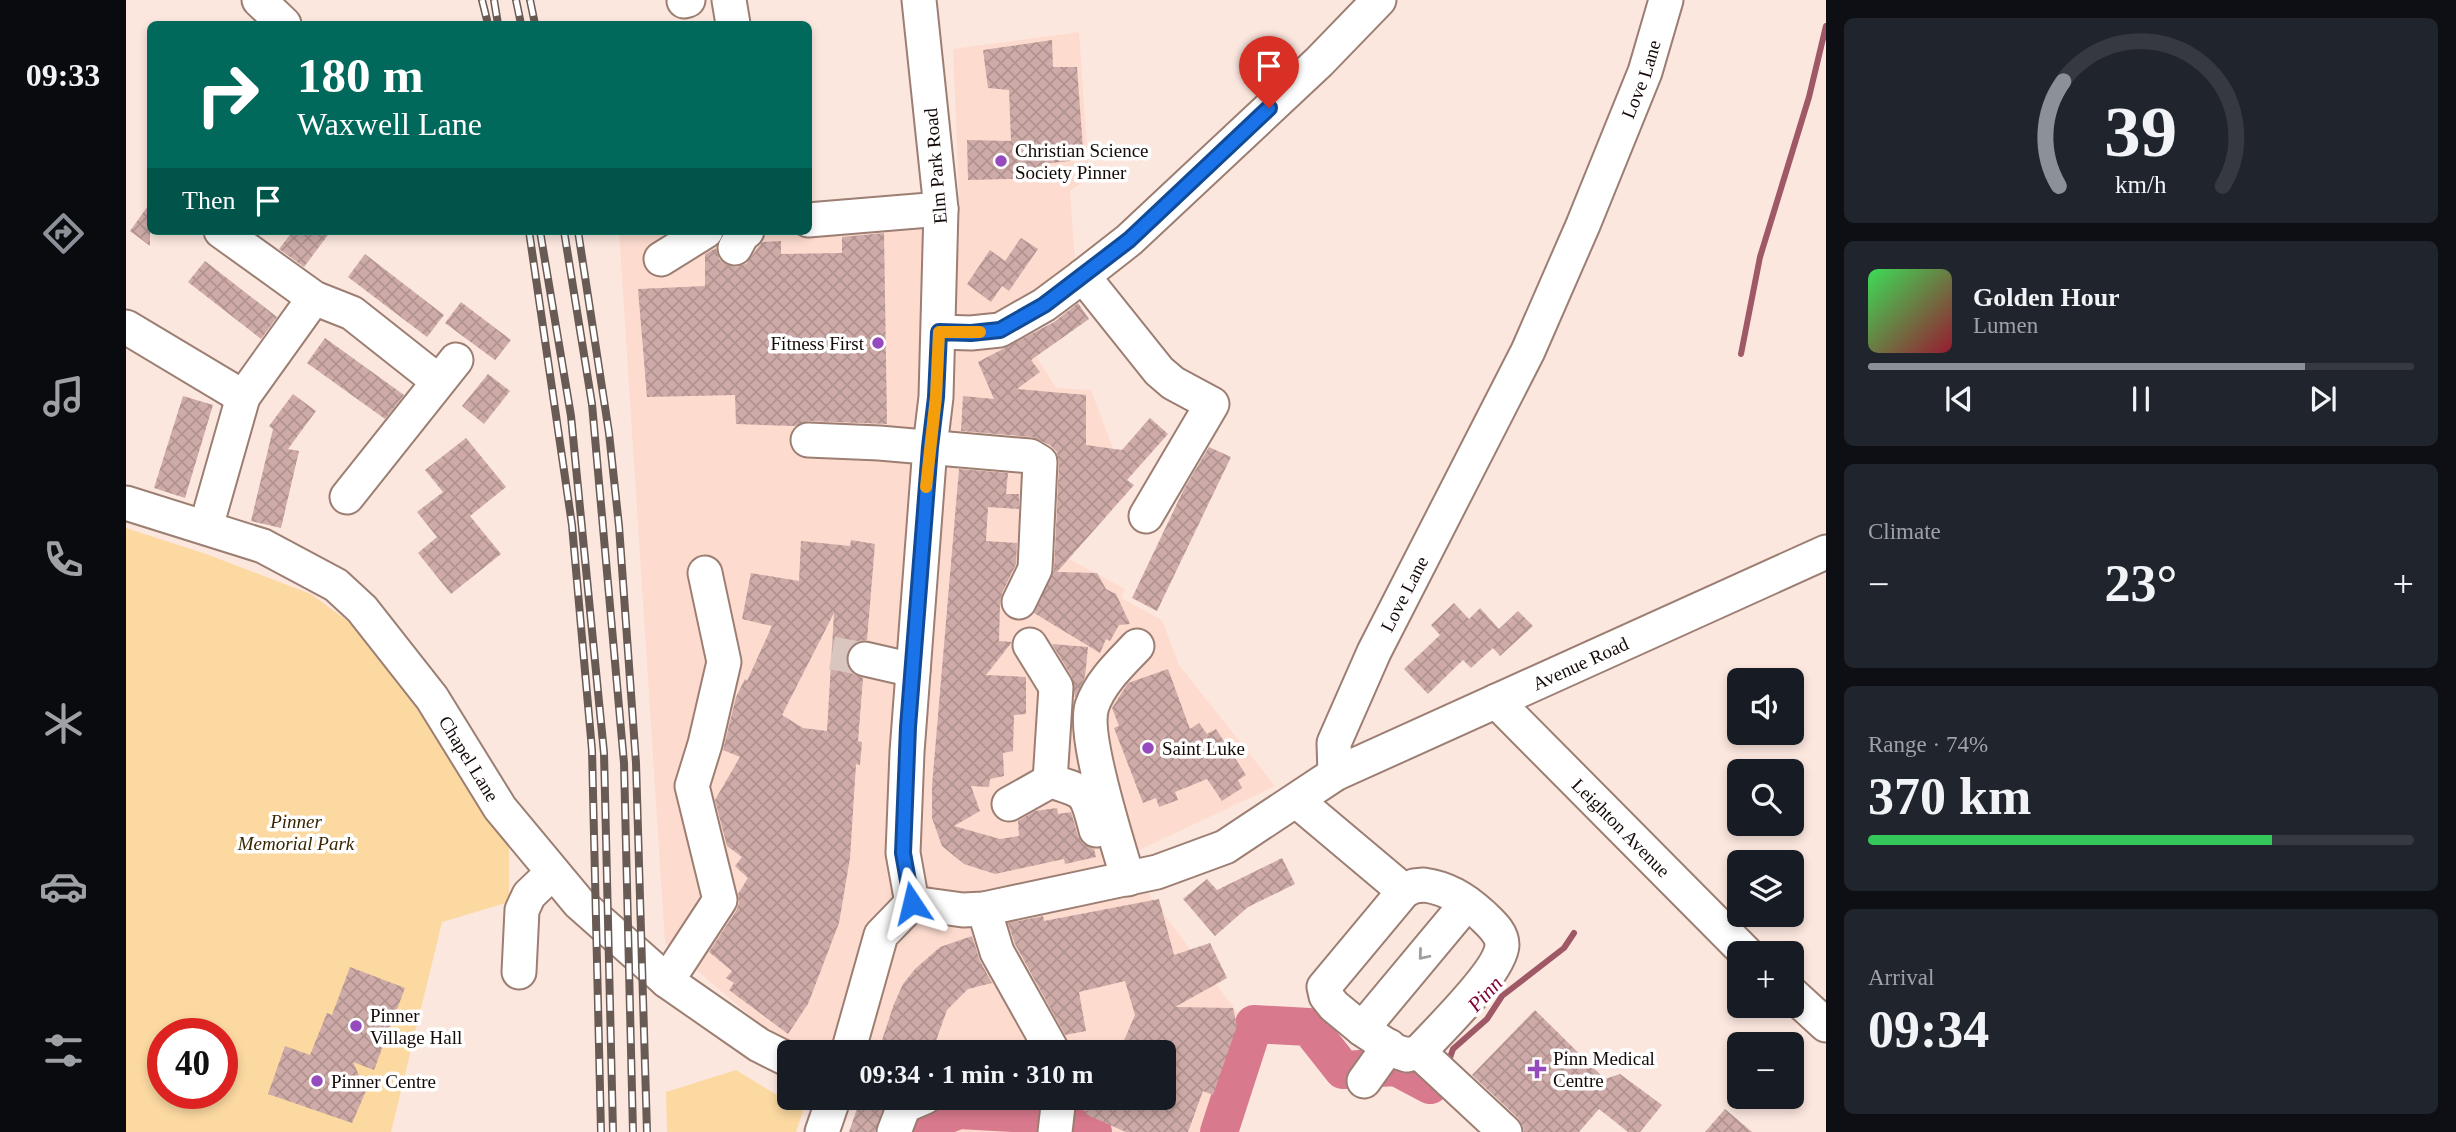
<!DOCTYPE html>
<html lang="en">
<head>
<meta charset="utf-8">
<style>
  body { margin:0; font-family:Georgia,serif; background:#20242c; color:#f1f3f6; height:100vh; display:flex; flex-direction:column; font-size:26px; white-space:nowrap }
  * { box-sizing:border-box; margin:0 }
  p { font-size:23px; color:#9ea1a6 }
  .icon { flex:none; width:38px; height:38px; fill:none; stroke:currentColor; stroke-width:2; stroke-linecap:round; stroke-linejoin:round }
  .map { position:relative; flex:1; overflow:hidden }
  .sheet { display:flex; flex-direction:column; gap:18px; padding:18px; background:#0d0f14; width:630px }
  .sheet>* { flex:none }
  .banner { position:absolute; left:21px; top:21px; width:665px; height:214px; border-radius:10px; box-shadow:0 4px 10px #0003; background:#00695c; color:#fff; overflow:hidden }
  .buttons { position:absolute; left:1601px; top:668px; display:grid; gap:14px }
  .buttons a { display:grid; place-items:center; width:77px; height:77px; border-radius:10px; background:#171b24; box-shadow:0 4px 10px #0003; font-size:35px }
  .speed { position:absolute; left:21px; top:1018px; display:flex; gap:14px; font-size:35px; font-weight:700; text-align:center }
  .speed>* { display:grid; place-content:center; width:91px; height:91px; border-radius:50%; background:#171b24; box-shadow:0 4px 10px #0003; line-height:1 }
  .speed .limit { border:10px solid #d22; background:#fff; color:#111 }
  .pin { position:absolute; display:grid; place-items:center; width:60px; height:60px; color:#fff; margin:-72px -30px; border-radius:50% 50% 50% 0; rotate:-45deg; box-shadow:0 0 7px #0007 }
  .pin .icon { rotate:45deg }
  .me { position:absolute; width:77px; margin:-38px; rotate:350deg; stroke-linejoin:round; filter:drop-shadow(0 0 5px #0008) }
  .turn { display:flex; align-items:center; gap:24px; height:147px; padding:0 35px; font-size:32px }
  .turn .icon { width:91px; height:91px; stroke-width:2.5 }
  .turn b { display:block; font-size:49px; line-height:60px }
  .then { display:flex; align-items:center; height:66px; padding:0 35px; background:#0003; gap:14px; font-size:26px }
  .big { font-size:52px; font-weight:600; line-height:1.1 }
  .sheet .tile { flex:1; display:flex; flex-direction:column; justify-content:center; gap:10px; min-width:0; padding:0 24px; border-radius:10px; background:#20242c }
  .sheet .dial { align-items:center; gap:0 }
  .dial svg { height:182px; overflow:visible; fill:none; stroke:#363941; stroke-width:7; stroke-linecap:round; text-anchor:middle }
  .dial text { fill:#f1f3f6; stroke:none }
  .song { display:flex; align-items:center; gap:21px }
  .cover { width:84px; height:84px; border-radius:10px; background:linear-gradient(135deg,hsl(130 70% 55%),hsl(350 70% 35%)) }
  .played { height:7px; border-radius:4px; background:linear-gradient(90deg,#8c9099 80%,#363941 80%) }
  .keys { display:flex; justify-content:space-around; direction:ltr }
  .heat { display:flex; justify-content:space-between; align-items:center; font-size:38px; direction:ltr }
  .charge { height:10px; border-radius:5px; background:linear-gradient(90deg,#34c759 74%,#363941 0) }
  .trip { position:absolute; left:651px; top:1040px; width:399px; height:70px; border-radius:10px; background:#171b24; box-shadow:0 4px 10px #0003; font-weight:600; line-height:70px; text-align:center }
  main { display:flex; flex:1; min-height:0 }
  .tab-bar { display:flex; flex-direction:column; width:126px; justify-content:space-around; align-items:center; background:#090b0e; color:#9ea1a6 }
  .tab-bar .icon { width:49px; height:49px }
  .tab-bar .on { color:#8c9099 }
  .tab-bar b { font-size:32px; color:#f1f3f6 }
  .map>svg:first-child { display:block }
  .built { fill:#fddccf }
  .green { fill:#fcd9a1; fill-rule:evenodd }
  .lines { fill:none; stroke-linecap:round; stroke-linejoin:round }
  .stream { stroke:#9e5866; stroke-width:6 }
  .river { stroke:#d9798e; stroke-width:38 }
  .building { fill:url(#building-cross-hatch); fill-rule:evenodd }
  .minor-tunnel { stroke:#d9c6bf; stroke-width:33; stroke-dasharray:33 17; stroke-linecap:butt }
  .minor-casing { stroke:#9c7e72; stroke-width:37 }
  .minor { stroke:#fff; stroke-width:33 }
  .rail-casing { stroke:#685a55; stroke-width:8 }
  .rail { stroke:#fff; stroke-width:5; stroke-dasharray:16; stroke-linecap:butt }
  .oneway { stroke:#a19d9c }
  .route-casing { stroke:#114b97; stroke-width:18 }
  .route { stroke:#1a73e8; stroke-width:12 }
  .slow { stroke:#f59e0b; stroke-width:12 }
  .poi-dot { fill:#954bbd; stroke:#fff; stroke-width:2.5 }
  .labels { text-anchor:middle; stroke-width:7; stroke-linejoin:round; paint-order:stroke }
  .street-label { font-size:19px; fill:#150a07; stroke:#fff }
  .poi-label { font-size:19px; fill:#150a07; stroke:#fff; text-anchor:start }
  .park-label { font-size:19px; font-style:italic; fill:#392500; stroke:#fff }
  .water-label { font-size:21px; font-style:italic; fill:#7e0235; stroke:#fff }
</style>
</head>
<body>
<main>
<nav class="tab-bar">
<b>09:33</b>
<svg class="icon on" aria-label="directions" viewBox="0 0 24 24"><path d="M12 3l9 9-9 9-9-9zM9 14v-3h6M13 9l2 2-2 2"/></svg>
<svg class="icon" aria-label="music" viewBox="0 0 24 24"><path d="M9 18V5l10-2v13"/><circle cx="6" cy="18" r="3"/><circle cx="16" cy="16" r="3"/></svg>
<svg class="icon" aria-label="phone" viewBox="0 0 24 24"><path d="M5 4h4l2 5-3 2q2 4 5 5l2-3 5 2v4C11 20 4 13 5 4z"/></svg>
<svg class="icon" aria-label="climate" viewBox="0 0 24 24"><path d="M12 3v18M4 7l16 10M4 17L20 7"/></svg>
<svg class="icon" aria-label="car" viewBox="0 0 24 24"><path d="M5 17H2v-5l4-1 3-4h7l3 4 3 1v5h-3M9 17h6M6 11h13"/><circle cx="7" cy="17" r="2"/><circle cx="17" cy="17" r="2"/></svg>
<svg class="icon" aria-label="filters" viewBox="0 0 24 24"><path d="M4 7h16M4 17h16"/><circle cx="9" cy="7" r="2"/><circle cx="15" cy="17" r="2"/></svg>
</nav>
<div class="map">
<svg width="1700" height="1132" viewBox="0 0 1700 1132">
  <defs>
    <pattern id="building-cross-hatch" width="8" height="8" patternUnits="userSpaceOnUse" patternTransform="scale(1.75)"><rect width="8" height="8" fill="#ceaba8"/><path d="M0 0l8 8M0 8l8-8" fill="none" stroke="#b0928f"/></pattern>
  </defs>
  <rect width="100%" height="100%" fill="#fce7df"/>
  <!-- built -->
  <path class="built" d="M 953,32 L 963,177 L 944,191 L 949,260 L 885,316 L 930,388 L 965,390 L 987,448 L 917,533 L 921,547 L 999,589 L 995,598 L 1036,620 L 1053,665 L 1149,786 L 996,858 L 1120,1024 L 1081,1132 L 726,1132 L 737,1097 L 1038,1097 L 1038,1052 L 682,1052 L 637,1027 L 539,943 L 493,231 L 682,231 L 683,208 L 833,196 L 827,49 Z"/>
  <!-- green -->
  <g class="green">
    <path d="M 0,528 L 80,554 L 185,594 L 227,625 L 266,672 L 383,826 L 383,902 L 316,922 L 265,1132 L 0,1132 ZM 37,1034 L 96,1034 L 96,1094 L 37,1094 Z"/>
    <path d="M 610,1070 L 677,1111 L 670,1132 L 541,1132 L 540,1092 Z"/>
  </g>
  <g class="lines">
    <!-- stream -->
    <g class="stream">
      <path d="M 1615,354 L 1634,257 L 1683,97 L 1700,26"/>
      <path d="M 1321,1066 L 1327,1049 L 1361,1019 L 1376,996 L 1438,948 L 1448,933"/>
    </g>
    <!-- river -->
    <g class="river">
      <path d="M 776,1132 L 833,1110 L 887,1113 L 967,1132"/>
      <path d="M 1093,1132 L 1128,1024 L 1183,1027 L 1217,1070 L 1270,1067 L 1304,1085"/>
    </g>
  </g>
  <!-- building -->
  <g class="building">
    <path d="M 926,40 L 927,67 L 951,67 L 957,149 L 942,149 L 944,161 L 916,164 L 917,178 L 842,180 L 841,140 L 885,141 L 883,90 L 862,88 L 857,50 Z"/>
    <path d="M 24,203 L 24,246 L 4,231 Z"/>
    <path d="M 167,231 L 205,231 L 178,267 L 153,249 Z"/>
    <path d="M 758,233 L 761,424 L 683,421 L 669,426 L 610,424 L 609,395 L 521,397 L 512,289 L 579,286 L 579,254 L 590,248 L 593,259 L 601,265 L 610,267 L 620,264 L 636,242 L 655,241 L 655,254 L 716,253 L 716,237 Z"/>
    <path d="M 895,238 L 912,249 L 883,291 L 876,286 L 865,302 L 841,284 L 864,250 L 879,261 Z"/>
    <path d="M 239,254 L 318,315 L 301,337 L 222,277 Z"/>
    <path d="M 79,261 L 151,317 L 135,339 L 62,282 Z"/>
    <path d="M 335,302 L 385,340 L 369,360 L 319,323 Z"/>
    <path d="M 952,303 L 963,319 L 905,360 L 914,372 L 891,389 L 960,395 L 960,445 L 996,450 L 1024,418 L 1042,434 L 1001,480 L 1008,485 L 931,572 L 971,573 L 980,589 L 990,594 L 1004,624 L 993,625 L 984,641 L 980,639 L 974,653 L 908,613 L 928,570 L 933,463 L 931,452 L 924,445 L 906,437 L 835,431 L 837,396 L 868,399 L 852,362 L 928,322 Z"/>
    <path d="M 199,338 L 278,395 L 259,419 L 181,363 Z"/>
    <path d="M 362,374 L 384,391 L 358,424 L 336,406 Z"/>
    <path d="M 167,394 L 190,411 L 162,449 L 173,451 L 155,528 L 125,521 L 147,429 L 143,426 Z"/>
    <path d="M 57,396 L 87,405 L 59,498 L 28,488 Z"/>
    <path d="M 340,438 L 380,487 L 344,516 L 375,554 L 325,594 L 292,553 L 311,537 L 291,512 L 317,492 L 299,470 Z"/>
    <path d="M 1083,447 L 1105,457 L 1031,611 L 1006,598 L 1058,489 Z"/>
    <path d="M 833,469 L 882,473 L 880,494 L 893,494 L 893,509 L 862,507 L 860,541 L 891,543 L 890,564 L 876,593 L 874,603 L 873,641 L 886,642 L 860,675 L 900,677 L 900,714 L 888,715 L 887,751 L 877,753 L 878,776 L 864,779 L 863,787 L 845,786 L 854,811 L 828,826 L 874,839 L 893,836 L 892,821 L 909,811 L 931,808 L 932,814 L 945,812 L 952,836 L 957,844 L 968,849 L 970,857 L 939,864 L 938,859 L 869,874 L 838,864 L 816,846 L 806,818 L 806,786 Z"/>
    <path d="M 725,540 L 749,544 L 741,640 L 733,641 L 725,645 L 720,655 L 721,665 L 725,673 L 737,678 L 732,741 L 736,742 L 734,765 L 730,764 L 724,858 L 713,923 L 682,1004 L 662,1034 L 603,990 L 608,983 L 600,978 L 606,971 L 583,952 L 610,911 L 613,903 L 612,894 L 622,878 L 609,866 L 616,857 L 601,846 L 589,800 L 614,757 L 597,750 L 610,697 L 619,679 L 621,681 L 646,626 L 616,619 L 625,573 L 673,581 L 675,541 L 724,546 ZM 708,613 L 701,731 L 677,728 L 656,715 Z"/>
    <path d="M 1328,603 L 1343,619 L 1354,608 L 1373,629 L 1392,611 L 1407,626 L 1374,656 L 1367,648 L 1345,668 L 1337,660 L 1302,694 L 1278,669 L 1314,635 L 1305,625 Z"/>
    <path d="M 926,644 L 962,647 L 959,677 L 949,698 L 946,677 Z"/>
    <path d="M 1042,669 L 1064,729 L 1073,723 L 1081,734 L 1090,729 L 1120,775 L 1112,780 L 1116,788 L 1096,801 L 1081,779 L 1049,792 L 1052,800 L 1033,807 L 1030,798 L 1017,803 L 988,728 L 993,726 L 986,708 L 1002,683 Z"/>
    <path d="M 1156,858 L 1169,884 L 1122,907 L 1089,936 L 1057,899 L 1081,879 L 1091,890 Z"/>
    <path d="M 1033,899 L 1048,955 L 1084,943 L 1101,978 L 1049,1007 L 1107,1008 L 1111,1026 L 1087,1095 L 1077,1091 L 1062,1132 L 1000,1132 L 959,1114 L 966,1097 L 1038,1097 L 1038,1052 L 993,1052 L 1009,1015 L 999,981 L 953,992 L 960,1031 L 939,1035 L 889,944 L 882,923 L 917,916 L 918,921 Z"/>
    <path d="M 846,936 L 854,961 L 866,983 L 842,989 L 821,1010 L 806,1052 L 752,1052 L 768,1004 L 777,984 L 789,969 L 814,947 Z"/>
    <path d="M 224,967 L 279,988 L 248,1070 L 227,1062 L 240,1091 L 226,1123 L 142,1094 L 159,1046 L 184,1055 L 201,1013 L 206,1015 Z"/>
    <path d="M 1409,1010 L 1479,1079 L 1494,1074 L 1536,1105 L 1514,1132 L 1502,1132 L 1473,1109 L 1453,1132 L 1398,1132 L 1397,1126 L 1392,1118 L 1346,1075 Z"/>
    <path d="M 735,1097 L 761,1097 L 749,1132 L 723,1132 Z"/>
    <path d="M 1599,1109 L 1626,1132 L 1579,1132 Z"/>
  </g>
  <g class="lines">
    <!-- minor-tunnel -->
    <path class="minor-tunnel" d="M 706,653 L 739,659"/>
    <defs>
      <g id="minor">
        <path d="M 133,0 L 158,24"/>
        <path d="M 603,0 L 607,24"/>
        <path d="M 558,1 L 562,0"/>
        <path d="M 682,220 L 815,209"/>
        <path d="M 95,231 L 188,298 L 226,313 L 312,381"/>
        <path d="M 609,248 L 616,235 L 621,231"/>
        <path d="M 535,259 L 580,231"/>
        <path d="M 957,276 L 1033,371 L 1047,383 L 1086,404 L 1020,516"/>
        <path d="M 0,327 L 117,397"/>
        <path d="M 813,332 L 845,333 L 874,330 L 918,305 L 957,276 L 1003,240 L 1193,62 L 1253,0"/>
        <path d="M 682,440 L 753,443 L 904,456 L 914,462 L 909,569 L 893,602"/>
        <path d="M 221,497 L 330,360"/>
        <path id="s1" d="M 0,503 L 137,546 L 210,585 L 236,609 L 306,698 L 374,808 L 453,903 L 541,981 L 633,1045 L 663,1060"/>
        <path d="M 80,527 L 117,397 L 188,298"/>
        <path d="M 904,645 L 930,687 L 924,781"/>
        <path d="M 739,659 L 787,670"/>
        <path id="s2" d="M 1370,701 L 1621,954"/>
        <path id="s3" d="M 1209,774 L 1208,743 L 1248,652 L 1402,351 L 1457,225 L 1519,72 L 1540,0"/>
        <path d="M 1171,801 L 1278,891"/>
        <path d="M 883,804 L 924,781 C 962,792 960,792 970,830"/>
        <path d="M 1002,879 C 992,844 956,736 966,706 C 974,682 995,663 1011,646"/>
        <path d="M 1298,885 C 1321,888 1338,899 1355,914 C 1364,923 1376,932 1376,945 C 1375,971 1312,1031 1293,1052 L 1281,1055 L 1269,1051 L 1236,1029 L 1208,1006 L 1200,996 L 1198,987 L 1278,891 L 1288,886 Z"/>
        <path id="s4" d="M 786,903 L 837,910 L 858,909 L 1031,872 L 1099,847 L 1209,774 L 1700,552"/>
        <path d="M 786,903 L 777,853 L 781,752 L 804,447 L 810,397 L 815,209 L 793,0"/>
        <path d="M 858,909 L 871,952 L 927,1052"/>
        <path d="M 393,972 L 396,910 L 403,895 L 426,873"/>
        <path d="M 541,981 L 594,900 L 566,786 L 579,744 L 598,662 L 579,573"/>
        <path d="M 1666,994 L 1700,1025"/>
        <path d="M 1236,1029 L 1341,903"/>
        <path d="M 722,1052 L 755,935 L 786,903"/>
        <path d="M 1293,1052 L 1379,1132"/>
        <path d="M 1238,1081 L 1263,1046"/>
        <path d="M 696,1132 L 708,1097"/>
        <path d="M 768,1132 L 778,1106 L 799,1097"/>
        <path d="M 929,1132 L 933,1097"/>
      </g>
    </defs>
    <!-- minor casing -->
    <use href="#minor" class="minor-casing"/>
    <!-- minor -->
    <use href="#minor" class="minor"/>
    <defs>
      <g id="rail">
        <path d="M 356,0 L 362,24"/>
        <path d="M 368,0 L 372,24"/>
        <path d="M 390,0 L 395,24"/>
        <path d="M 404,0 L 409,24"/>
        <path d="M 403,231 L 446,525 L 466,750 L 475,1132"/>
        <path d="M 414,231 L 445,416 L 478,753 L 487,1132"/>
        <path d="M 438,231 L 466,404 L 498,763 L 507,1132"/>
        <path d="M 452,231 L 483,433 L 493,526 L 510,763 L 521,1132"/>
      </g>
    </defs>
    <!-- rail casing -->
    <use href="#rail" class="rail-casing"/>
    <!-- rail -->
    <use href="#rail" class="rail"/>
  </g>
  <!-- one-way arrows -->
  <defs><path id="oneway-chevron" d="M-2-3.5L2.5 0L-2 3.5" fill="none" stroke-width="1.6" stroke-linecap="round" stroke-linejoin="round" transform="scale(1.75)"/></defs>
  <use class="oneway" href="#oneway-chevron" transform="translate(1297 955) rotate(130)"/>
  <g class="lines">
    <defs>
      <path id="route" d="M 786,903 L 777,853 L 782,727 L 804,447 L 810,397 L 813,332 L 845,333 L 874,330 L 918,305 L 1003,240 L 1143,108"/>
    </defs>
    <!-- route casing -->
    <use href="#route" class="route-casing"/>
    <!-- route -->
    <use href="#route" class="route"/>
    <!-- slow -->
    <path class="slow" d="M 800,487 L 810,397 L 813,332 L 854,332"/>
  </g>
  <!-- markers -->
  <g class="poi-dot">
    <circle cx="875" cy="161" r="7"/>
    <circle cx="752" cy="343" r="7"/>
    <circle cx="1022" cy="748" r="7"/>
    <circle cx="230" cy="1026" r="7"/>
    <path d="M1407.5 1058.5h7v7h7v7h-7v7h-7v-7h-7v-7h7z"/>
    <circle cx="191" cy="1081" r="7"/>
  </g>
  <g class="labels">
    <!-- street labels -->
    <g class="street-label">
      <text dy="7" stroke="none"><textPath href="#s3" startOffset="763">Love Lane</textPath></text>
      <text transform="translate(809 166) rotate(-95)" y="7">Elm Park Road</text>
      <text dy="7" stroke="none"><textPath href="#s3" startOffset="196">Love Lane</textPath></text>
      <text dy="7" stroke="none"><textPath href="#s4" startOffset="723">Avenue Road</textPath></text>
      <text dy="7" stroke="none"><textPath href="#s1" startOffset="446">Chapel Lane</textPath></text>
      <text dy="7" stroke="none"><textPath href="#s2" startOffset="178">Leighton Avenue</textPath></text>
    </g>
    <!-- poi labels -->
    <g class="poi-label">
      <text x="889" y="157">Christian Science<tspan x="889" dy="22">Society Pinner</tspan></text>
      <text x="738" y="350" text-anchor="end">Fitness First</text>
      <text x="1036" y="755">Saint Luke</text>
      <text x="244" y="1022">Pinner<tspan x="244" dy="22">Village Hall</tspan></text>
      <text x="1427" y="1065">Pinn Medical<tspan x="1427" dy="22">Centre</tspan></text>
      <text x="205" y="1088">Pinner Centre</text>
    </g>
    <!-- park labels -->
    <g class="park-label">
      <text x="170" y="828">Pinner<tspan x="170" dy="22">Memorial Park</tspan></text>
    </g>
    <!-- water labels -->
    <g class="water-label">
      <text transform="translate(1359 994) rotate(-47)" y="7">Pinn</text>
    </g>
  </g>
</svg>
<div class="buttons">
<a><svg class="icon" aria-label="sound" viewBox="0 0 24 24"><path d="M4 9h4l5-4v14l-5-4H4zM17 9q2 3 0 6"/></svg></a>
<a><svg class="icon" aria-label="search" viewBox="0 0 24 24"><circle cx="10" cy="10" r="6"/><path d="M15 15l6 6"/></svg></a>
<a><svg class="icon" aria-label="layers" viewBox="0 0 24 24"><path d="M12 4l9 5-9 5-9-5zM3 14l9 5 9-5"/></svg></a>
<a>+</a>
<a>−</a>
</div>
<div class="speed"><div class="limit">40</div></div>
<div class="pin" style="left:1143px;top:108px;background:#d93025"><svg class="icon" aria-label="arrive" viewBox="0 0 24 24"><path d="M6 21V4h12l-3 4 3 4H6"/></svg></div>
<svg class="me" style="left:786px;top:903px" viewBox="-20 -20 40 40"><path d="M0-17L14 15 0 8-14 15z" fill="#1a73e8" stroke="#fff" stroke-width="4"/></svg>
<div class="trip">09:34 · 1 min · 310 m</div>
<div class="banner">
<div class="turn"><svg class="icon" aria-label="right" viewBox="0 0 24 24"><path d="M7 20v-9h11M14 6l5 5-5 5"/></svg><div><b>180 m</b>Waxwell Lane</div></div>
<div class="then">Then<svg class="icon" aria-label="arrive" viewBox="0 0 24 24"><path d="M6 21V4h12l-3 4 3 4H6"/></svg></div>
</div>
</div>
<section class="sheet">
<div class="tile dial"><svg viewBox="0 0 100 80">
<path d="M14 69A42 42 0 1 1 86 69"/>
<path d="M14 69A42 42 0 0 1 16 23" stroke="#8c9099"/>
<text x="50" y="56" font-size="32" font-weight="700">39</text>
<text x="50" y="72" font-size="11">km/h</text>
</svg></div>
<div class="tile">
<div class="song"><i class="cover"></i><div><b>Golden Hour</b><p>Lumen</p></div></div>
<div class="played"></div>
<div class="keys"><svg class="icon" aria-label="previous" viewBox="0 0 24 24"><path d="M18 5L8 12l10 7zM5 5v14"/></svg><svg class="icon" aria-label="pause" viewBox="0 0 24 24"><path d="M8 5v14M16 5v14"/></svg><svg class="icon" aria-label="next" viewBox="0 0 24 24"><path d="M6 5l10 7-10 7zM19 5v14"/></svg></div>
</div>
<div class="tile"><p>Climate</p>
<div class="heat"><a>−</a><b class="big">23°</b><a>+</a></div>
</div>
<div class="tile"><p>Range · 74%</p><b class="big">370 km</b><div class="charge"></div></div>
<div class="tile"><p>Arrival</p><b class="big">09:34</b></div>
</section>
</main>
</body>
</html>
